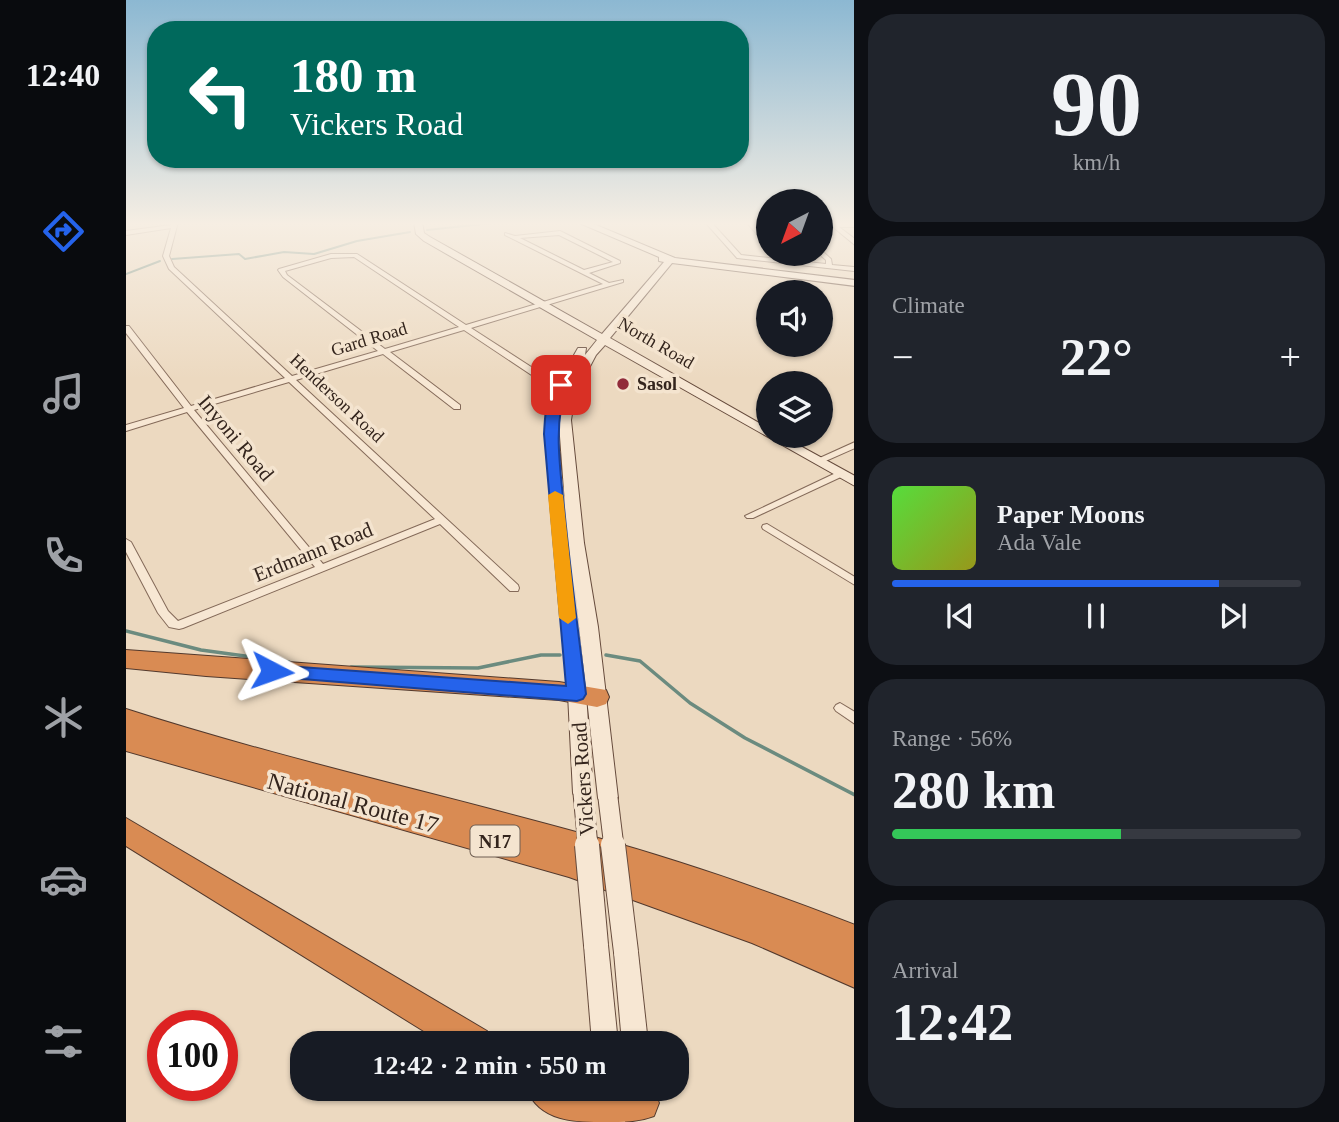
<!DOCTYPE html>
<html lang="en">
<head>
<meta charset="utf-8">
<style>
  body { margin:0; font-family:Georgia,serif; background:#20242c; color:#f1f3f6; height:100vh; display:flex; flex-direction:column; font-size:26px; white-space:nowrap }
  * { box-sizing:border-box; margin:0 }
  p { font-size:23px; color:#9ea1a6 }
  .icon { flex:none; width:38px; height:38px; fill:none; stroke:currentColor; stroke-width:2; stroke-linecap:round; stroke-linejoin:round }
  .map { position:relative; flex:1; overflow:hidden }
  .drawer { display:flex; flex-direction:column; gap:14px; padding:14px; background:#0d0f14; width:485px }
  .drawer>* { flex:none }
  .guide { position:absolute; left:21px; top:21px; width:602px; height:147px; border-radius:28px; box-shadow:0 2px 5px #0004; background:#00695c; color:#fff; overflow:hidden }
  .needle { width:46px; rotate:221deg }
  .buttons { position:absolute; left:630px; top:189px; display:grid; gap:14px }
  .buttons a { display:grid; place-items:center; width:77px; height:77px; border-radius:50%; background:#171b24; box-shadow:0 2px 5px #0004; font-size:35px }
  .speed { position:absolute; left:21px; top:1010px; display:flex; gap:14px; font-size:35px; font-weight:700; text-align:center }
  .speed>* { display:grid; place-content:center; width:91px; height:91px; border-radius:50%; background:#171b24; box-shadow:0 2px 5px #0004; line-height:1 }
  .speed .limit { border:10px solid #d22; background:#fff; color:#111 }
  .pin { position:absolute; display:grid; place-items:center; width:60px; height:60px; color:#fff; margin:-30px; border-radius:14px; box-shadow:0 4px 10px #0006 }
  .me { position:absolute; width:77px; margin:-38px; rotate:94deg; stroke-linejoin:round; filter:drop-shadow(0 0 5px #0008) }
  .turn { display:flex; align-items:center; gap:24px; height:147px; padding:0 28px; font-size:32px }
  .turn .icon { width:91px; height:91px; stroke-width:2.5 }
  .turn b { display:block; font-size:49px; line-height:60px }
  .big { font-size:52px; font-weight:700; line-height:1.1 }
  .drawer .widget { flex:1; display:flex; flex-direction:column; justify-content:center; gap:10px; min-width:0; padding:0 24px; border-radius:28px; background:#20242c }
  .drawer .dial { align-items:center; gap:0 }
  .dial b { font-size:91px; line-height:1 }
  .song { display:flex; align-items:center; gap:21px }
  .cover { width:84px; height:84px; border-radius:10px; background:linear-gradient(135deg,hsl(110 70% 55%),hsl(60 70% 35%)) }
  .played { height:7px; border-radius:4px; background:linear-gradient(90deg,#2563eb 80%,#363941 80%) }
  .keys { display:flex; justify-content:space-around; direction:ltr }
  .heat { display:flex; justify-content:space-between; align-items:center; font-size:38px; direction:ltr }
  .charge { height:10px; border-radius:5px; background:linear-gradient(90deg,#34c759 56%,#363941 0) }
  .trip { position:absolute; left:164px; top:1031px; width:399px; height:70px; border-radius:28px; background:#171b24; box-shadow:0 2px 5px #0004; font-weight:700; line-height:70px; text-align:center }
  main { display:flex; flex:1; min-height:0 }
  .tab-bar { display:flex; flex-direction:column; width:126px; justify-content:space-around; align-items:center; background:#090b0e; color:#9ea1a6 }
  .tab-bar .icon { width:49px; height:49px }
  .tab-bar .active { color:#2563eb }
  .tab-bar b { font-size:32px; color:#f1f3f6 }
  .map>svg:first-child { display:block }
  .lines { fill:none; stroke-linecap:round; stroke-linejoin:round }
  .stream-far1 { stroke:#6b8b7f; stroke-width:2 }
  .stream { stroke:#6b8b7f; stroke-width:3.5 }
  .street-casing { stroke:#846a59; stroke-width:2 }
  .secondary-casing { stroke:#664b3c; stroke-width:2 }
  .highway-casing { stroke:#52392d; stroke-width:2 }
  .street { fill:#f7e7d3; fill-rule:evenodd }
  .secondary { fill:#f7e7d3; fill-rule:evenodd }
  .highway { fill:#d98b53; fill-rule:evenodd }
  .secondary-bridge-far1-casing { stroke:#664b3c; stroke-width:21; stroke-linecap:butt }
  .secondary-bridge-casing { stroke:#664b3c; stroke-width:26; stroke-linecap:butt }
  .secondary-bridge-far1 { stroke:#f7e7d3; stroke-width:19 }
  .secondary-bridge { stroke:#f7e7d3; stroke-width:24 }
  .route { fill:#2563eb; stroke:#184099; stroke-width:2 }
  .slow { fill:#f59e0b }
  .poi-dot { fill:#912b3a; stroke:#f4e4cf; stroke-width:2.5 }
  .labels { text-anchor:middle; stroke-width:7; stroke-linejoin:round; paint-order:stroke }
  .far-street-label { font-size:18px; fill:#34251d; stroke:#f4e4cf }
  .far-poi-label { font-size:18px; font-weight:bold; fill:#34251d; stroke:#f4e4cf; text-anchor:start }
  .shield { fill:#f4e4cf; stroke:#6e5e52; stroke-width:2 }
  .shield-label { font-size:19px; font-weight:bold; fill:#34251d }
  .street-label { font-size:21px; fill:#34251d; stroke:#f4e4cf }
  .near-street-label { font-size:24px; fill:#34251d; stroke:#f4e4cf }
</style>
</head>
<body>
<main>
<nav class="tab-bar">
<b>12:40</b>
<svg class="icon active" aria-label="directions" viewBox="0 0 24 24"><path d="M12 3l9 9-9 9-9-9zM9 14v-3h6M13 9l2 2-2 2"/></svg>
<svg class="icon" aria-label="music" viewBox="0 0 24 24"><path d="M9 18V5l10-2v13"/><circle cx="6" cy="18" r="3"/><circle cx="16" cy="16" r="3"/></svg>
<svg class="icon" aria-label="phone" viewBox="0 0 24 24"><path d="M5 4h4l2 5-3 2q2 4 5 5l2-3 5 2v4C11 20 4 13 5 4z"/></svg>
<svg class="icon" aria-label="climate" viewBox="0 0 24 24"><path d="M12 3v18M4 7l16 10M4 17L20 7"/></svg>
<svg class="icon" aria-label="car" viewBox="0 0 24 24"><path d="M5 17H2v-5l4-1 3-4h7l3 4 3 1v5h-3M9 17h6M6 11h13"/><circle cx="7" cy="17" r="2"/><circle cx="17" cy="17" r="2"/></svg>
<svg class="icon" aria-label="filters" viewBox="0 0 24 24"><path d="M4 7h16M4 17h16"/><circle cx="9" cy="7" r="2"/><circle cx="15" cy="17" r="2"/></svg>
</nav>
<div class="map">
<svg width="729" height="1122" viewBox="0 0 729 1122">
  <rect width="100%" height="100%" fill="#ecd9c0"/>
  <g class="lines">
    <!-- stream-far1 -->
    <g class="stream-far1">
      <path d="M 414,222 L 420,222"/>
      <path d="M 301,230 L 375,222"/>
      <path d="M 46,259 L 113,254 L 119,259 L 158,252 L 188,254 L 231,241 L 284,232"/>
      <path d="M 0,274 L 34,261"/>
    </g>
    <!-- stream -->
    <g class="stream">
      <path d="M 0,631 L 75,650 L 163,662"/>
      <path d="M 480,655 L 514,661 L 564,703 L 619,738 L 729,795"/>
      <path d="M 225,667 L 352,668 L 415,655 L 434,655"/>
    </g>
    <defs>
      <g id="street">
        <path d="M 46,222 L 52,222 L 43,256 L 48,267 L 166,376 L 252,351 L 157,277 L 152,270 L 153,269 L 205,254 L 231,254 L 340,325 L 477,284 L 379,235 L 379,233 L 389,236 L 434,231 L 494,261 L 494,263 L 463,273 L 483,283 L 497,280 L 497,282 L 345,328 L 413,372 L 413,376 L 407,376 L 338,330 L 264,352 L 334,405 L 334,409 L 328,409 L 257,354 L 170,380 L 392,585 L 393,588 L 392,591 L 384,591 L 314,524 L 57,628 L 53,629 L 43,627 L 32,613 L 0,552 L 0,539 L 5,542 L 42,611 L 52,621 L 189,567 L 61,412 L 0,431 L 0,425 L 58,408 L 0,333 L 0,326 L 3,326 L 65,406 L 159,378 L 43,269 L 37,256 L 45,228 L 0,235 L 0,231 L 45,225 ZM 433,235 L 487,262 L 458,270 L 394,238 ZM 228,257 L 333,327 L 259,349 L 161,275 L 159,271 L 205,258 ZM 163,382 L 309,519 L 197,564 L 68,410 Z"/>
        <path d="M 579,222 L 585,222 L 615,255 L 700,264 L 700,260 L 693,254 L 695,250 L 705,259 L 706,265 L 729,267 L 729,271 L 611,258 Z"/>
        <path d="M 620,222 L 626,222 L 642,240 L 642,245 L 640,244 Z"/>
        <path d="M 701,222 L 729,223 L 729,227 L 713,227 L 729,239 L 729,245 Z"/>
        <path d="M 729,442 L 729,448 L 695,463 L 692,464 L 687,461 Z"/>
        <path d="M 714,471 L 719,474 L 717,476 L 627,518 L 621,518 L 619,516 Z"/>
        <path d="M 641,524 L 729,577 L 729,585 L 637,529 L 636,527 L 637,525 Z"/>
        <path d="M 714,703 L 729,712 L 729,724 L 710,711 L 708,708 L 710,705 Z"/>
      </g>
      <g id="secondary">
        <path d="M 288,222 L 296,222 L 298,233 L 304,237 L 476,334 L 538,262 L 533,261 L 533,257 L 451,222 L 463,222 L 549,258 L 729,280 L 729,286 L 546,263 L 484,338 L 642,428 L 642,436 L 656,436 L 729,476 L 729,486 L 479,345 L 470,355 L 449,395 L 445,420 L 458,543 L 472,627 L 492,798 L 489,804 L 482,807 L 475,804 L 472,798 L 448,581 L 460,694 L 467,793 L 464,799 L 457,802 L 450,799 L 447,793 L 442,694 L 419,434 L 424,397 L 452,348 L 460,348 L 459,355 L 471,340 L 298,241 L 290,234 ZM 433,423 L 439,504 L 431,434 Z"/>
        <path d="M 470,933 L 479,937 L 482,945 L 492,1043 L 466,1043 L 458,945 L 461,937 Z"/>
        <path d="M 500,940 L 509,943 L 512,952 L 522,1043 L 496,1043 L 488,952 L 491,943 Z"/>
        <path d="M 469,1088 L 497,1088 L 499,1122 L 471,1122 Z"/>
      </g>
      <g id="highway">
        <path d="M 0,650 L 433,682 L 480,690 L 483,697 L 480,704 L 471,707 L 433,700 L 80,676 L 0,668 Z"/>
        <path d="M 0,709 C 155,759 315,794 472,838 C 559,862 644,892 729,925 L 729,988 L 626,943 L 443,877 L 0,751 Z"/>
        <path d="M 0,818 L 361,1031 L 367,1043 L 317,1043 L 0,846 Z"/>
        <path d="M 400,1088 L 451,1088 L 478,1094 L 506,1088 L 528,1090 L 533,1103 L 528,1116 C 512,1122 497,1122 480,1122 C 449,1122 414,1122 400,1088 Z"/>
      </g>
    </defs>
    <!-- street casing -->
    <use href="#street" class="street-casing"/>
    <!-- secondary casing -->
    <use href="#secondary" class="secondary-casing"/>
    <!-- highway casing -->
    <use href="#highway" class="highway-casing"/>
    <!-- street -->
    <use href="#street" class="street"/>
    <!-- secondary -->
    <use href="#secondary" class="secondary"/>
    <!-- highway -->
    <use href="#highway" class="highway"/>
    <defs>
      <g id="secondary-bridge-far1">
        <path d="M 457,793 L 462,847"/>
        <path d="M 482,798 L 488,847"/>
      </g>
      <g id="secondary-bridge">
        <path d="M 461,845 L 470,945"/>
        <path d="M 487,845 L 500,952"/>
      </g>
    </defs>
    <!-- secondary-bridge-far1 casing -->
    <use href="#secondary-bridge-far1" class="secondary-bridge-far1-casing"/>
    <!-- secondary-bridge casing -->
    <use href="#secondary-bridge" class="secondary-bridge-casing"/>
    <!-- secondary-bridge-far1 -->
    <use href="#secondary-bridge-far1" class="secondary-bridge-far1"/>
    <!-- secondary-bridge -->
    <use href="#secondary-bridge" class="secondary-bridge"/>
  </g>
  <!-- sky -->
  <linearGradient id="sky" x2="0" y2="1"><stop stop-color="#8cb8d2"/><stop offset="0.59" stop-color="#f6eee3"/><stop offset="1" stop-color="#f6eee3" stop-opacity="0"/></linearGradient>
  <rect width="729" height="379" fill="url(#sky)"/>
  <!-- route -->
  <path class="route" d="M 435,381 L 441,385 C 427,425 434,465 438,507 C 444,569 452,631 460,694 L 457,699 L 451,701 L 139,676 L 136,671 L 139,667 L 146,665 L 440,686 L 418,434 C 419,419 419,388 435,381 Z"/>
  <!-- slow -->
  <path class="slow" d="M 429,491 L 437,495 L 450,618 L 442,624 L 433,618 L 422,495 Z"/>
  <!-- markers -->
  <circle class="poi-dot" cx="497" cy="384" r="7"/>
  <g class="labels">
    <!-- far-street labels -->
    <g class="far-street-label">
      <text transform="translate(243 339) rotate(-17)" y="6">Gard Road</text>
      <text transform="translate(530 343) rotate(30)" y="6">North Road</text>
      <text transform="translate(211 398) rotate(43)" y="6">Henderson Road</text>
    </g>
    <!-- far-poi labels -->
    <g class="far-poi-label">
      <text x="511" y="390">Sasol</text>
    </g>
    <!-- shield labels -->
    <rect class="shield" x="344.5" y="825.5" width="49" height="31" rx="5"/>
    <g class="shield-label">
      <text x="369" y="848">N17</text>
    </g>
    <!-- street labels -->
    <g class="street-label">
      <text transform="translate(110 438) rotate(50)" y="7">Inyoni Road</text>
      <text transform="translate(187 552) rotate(-22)" y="7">Erdmann Road</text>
      <text transform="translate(457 779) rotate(-94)" y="7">Vickers Road</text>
    </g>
    <!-- near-street labels -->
    <g class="near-street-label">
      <text transform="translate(227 803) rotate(15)" y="8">National Route 17</text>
    </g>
  </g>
</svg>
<div class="buttons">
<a><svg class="needle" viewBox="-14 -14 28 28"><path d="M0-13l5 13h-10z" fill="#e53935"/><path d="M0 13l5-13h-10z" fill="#9ea1a6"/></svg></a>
<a><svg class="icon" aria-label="sound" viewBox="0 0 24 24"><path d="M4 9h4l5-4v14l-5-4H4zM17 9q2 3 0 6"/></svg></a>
<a><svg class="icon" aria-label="layers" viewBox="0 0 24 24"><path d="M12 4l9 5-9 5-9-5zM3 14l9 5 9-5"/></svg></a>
</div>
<div class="speed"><div class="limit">100</div></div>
<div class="pin" style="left:435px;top:385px;background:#d93025"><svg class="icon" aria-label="arrive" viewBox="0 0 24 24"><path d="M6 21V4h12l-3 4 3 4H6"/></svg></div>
<svg class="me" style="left:146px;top:671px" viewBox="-20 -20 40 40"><path d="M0-17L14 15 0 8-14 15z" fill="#2563eb" stroke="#fff" stroke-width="4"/></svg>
<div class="trip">12:42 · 2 min · 550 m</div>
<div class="guide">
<div class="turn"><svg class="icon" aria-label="left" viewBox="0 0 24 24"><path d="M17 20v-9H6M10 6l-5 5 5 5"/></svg><div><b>180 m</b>Vickers Road</div></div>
</div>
</div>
<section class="drawer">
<div class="widget dial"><b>90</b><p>km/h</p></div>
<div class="widget"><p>Climate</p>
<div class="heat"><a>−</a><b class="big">22°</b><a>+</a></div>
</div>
<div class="widget">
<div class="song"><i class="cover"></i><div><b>Paper Moons</b><p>Ada Vale</p></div></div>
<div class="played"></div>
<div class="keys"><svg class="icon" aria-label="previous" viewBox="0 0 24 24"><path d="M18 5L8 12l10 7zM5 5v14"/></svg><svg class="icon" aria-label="pause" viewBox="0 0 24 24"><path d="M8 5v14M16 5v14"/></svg><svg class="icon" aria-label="next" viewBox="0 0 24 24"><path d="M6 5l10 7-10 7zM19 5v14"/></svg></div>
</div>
<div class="widget"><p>Range · 56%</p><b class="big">280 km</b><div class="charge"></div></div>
<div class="widget"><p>Arrival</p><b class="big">12:42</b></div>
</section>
</main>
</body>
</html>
